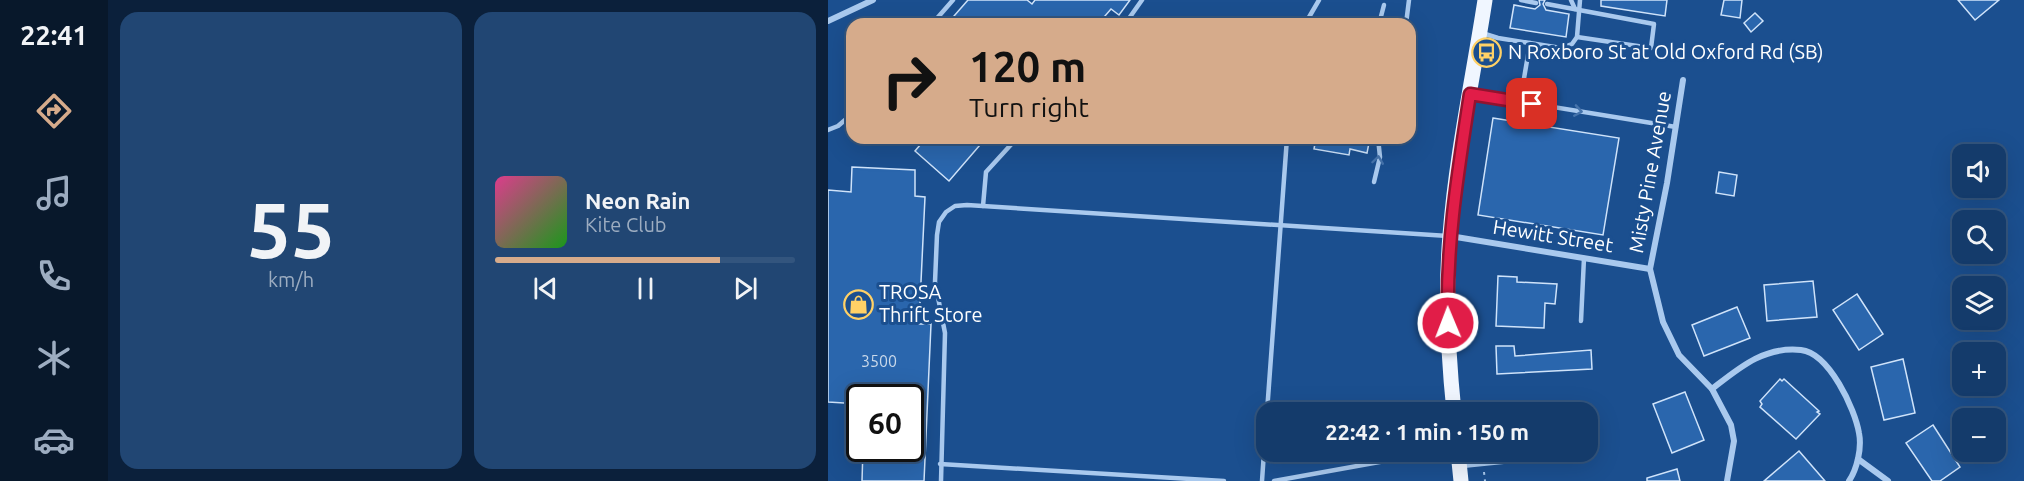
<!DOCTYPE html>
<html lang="en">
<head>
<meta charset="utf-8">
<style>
  body { margin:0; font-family:Ubuntu,sans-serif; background:#214673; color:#f1f3f6; height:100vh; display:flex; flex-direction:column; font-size:22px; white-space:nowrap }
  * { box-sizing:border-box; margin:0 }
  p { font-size:20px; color:#9dadc1 }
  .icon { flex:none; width:33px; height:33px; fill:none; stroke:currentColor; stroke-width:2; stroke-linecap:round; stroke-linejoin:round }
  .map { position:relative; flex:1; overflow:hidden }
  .panel { display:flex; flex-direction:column; gap:12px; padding:12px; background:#0b203b; width:720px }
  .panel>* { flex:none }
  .top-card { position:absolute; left:18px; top:18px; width:570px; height:126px; border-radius:18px; box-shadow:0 6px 24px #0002,0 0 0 2px #33557e; background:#d6ab8b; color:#111; overflow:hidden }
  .buttons { position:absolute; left:1124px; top:144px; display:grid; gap:12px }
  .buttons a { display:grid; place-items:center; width:54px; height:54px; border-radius:12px; background:#143b6b; box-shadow:0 6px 24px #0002,0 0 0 2px #33557e; font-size:30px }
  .speed { position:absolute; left:18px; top:384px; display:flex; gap:12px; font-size:30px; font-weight:700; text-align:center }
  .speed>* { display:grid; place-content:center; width:78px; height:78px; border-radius:50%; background:#143b6b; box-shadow:0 6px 24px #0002,0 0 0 2px #33557e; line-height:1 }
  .speed .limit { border:3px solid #111; border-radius:9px; background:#fff; color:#111 }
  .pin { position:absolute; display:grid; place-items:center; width:51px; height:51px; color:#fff; margin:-26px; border-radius:12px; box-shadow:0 3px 9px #0006 }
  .me { position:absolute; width:66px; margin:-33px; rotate:359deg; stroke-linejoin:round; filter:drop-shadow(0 0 4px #0008) }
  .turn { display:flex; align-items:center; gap:21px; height:126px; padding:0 24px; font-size:27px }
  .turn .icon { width:78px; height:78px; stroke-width:2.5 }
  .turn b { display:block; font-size:42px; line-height:51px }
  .panel .widget { flex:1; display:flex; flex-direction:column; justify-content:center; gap:9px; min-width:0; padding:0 21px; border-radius:18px; background:#214673 }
  .panel .dial { align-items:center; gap:0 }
  .dial b { font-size:78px; line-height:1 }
  .song { display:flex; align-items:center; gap:18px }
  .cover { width:72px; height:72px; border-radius:9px; background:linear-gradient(135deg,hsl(330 70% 55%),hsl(120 70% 35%)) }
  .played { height:6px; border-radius:3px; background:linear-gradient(90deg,#d6ab8b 75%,#33557e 75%) }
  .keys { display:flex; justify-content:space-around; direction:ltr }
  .panel .tiles { flex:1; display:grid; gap:12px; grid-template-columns:repeat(2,1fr) }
  .trip { position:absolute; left:428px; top:402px; width:342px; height:60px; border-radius:18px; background:#143b6b; box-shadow:0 6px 24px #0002,0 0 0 2px #33557e; font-weight:700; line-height:60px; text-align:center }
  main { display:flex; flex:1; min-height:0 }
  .tabs { display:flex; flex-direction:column; width:108px; justify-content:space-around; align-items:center; background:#08182b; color:#9dadc1 }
  .tabs .icon { width:42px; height:42px }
  .tabs .active { color:#d6ab8b }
  .tabs b { font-size:27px; color:#f1f3f6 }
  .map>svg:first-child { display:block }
  .building { fill:#2a66ad; stroke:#cfe3fa; stroke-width:1.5 }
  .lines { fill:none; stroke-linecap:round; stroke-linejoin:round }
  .path { stroke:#a9c9ee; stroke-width:2; stroke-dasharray:3 4.5; stroke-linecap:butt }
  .service { stroke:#a9c9ee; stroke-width:4.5 }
  .minor { stroke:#a9c9ee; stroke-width:6 }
  .primary { stroke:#f0f6ff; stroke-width:15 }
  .oneway { stroke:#4674ac }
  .route-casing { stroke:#92132f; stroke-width:15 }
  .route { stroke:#e11d48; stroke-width:10 }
  .labels { text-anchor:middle; stroke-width:6; stroke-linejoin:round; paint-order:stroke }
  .number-label { font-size:16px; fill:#cad9ea }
  .poi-label { font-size:20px; fill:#fff; stroke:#1b4f8f; text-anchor:start }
  .street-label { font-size:20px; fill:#fff; stroke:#1b4f8f }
</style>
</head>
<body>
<main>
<nav class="tabs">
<b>22:41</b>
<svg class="icon active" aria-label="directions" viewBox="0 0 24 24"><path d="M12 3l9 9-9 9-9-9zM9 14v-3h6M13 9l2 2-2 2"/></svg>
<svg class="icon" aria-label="music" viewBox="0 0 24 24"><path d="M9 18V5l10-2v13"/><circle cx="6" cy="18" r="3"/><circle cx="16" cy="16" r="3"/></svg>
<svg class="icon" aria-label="phone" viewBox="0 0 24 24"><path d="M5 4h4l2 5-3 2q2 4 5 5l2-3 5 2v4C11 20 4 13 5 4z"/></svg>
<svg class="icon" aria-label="climate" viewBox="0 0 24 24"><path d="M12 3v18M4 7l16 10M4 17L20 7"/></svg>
<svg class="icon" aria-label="car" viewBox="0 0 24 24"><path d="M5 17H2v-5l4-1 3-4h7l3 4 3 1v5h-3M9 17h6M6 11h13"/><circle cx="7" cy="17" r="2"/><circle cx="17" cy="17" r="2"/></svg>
</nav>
<section class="panel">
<div class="tiles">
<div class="widget dial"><b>55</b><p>km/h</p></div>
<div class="widget">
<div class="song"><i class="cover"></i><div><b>Neon Rain</b><p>Kite Club</p></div></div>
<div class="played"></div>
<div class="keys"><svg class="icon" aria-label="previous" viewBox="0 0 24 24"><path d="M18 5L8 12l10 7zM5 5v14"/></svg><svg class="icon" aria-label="pause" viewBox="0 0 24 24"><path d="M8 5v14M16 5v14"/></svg><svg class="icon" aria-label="next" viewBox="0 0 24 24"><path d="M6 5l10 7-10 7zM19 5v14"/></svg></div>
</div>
</div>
</section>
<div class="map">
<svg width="1196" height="481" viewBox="0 0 1196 481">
  <rect width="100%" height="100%" fill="#1b4f8f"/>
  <!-- building -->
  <g class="building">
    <path d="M 140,0 L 199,0 L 204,4 L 207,0 L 302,0 L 291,15 L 283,9 L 270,24 L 119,24 Z"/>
    <path d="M 711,0 L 717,0 L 715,4 L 718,10 L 741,14 L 738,37 L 682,28 L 686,5 L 707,9 L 712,5 Z"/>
    <path d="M 773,0 L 839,0 L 837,16 L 773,6 Z"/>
    <path d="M 896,0 L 914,0 L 912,18 L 893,15 Z"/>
    <path d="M 1130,0 L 1171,0 L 1147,20 Z"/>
    <path d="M 927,13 L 935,21 L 923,32 L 916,23 Z"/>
    <path d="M 665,118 L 791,138 L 775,235 L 650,215 Z"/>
    <path d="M 98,138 L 158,138 L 121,181 L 87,151 Z"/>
    <path d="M 488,138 L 542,138 L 539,153 L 522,149 L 521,155 L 486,149 Z"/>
    <path d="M 24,167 L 87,170 L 87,196 L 97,197 L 91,324 L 103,324 L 96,481 L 34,481 L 35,448 L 82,448 L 82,398 L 32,398 L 32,404 L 0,402 L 0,190 L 23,192 Z"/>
    <path d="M 891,172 L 909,175 L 906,196 L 888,193 Z"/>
    <path d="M 670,276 L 689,277 L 689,282 L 729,284 L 727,304 L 717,303 L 716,328 L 668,326 Z"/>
    <path d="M 985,281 L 989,317 L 939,321 L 936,285 Z"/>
    <path d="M 1029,294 L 1055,334 L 1031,350 L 1005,310 Z"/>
    <path d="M 909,307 L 922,338 L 876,356 L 864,325 Z"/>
    <path d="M 668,346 L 686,346 L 687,356 L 763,350 L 764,369 L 669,374 Z"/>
    <path d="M 1075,359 L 1087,413 L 1056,420 L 1043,367 Z"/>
    <path d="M 952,379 L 954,381 L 956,379 L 991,411 L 989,412 L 992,414 L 968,439 L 932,407 L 934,404 L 932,401 Z"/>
    <path d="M 857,392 L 876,440 L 844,453 L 825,404 Z"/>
    <path d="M 1105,425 L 1132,467 L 1112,481 L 1104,481 L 1078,443 Z"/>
    <path d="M 971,451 L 997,481 L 936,481 Z"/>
    <path d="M 849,469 L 852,481 L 819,481 L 819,478 Z"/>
  </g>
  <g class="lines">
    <!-- path -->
    <path class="path" d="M 656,472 L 657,481"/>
    <!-- service -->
    <g class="service">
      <path d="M 693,0 L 708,3"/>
      <path d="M 743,0 L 747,9"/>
      <path d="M 719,4 L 826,24 L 823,48 L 749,37"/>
      <path d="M 104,24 L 125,0"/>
      <path d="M 297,24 L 314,0"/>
      <path d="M 477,24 L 491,0"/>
      <path d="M 551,24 L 556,5"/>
      <path d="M 578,24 L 581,0"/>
      <path d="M 654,33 L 670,38 L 733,48 L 744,44 L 749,37 L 752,0"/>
      <path d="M 645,94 L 848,127"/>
      <path d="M 692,102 L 702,43"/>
      <path d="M 0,130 L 10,126 L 24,114"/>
      <path d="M 546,182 L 552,157 L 550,138"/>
      <path d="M 155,206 L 158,172 L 189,138"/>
      <path d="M 753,321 L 756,258"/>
      <path d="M 439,412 L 459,138"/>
      <path d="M 112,464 L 396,481"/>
      <path d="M 634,466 L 750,454"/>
      <path d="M 113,481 L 117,333 L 107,282 L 109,235 L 111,222 L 118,212 L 127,206 L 139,205 L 620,236"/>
      <path d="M 434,481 L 438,423"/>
      <path d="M 446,481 L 607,452"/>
    </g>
    <!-- minor -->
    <g class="minor">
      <path d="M 0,21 L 45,0"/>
      <path d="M 855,80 L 839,183 L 822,269 L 835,322 L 851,355 L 884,389 L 903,425 L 906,441 L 899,481"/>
      <path d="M 622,236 L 822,269"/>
      <path d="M 884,389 C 911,368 936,346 973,350 C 1001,353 1027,409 1031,433 C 1034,448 1029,469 1021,481"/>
      <path d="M 1030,459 L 1060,481"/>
    </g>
    <!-- primary -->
    <g class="primary">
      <path d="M 626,412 C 620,354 617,294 622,235 C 628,156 645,78 657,0"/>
      <path d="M 630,452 L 633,481"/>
    </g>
  </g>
  <!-- one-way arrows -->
  <defs><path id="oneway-chevron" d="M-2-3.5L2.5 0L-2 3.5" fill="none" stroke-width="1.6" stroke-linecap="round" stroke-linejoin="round" transform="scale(1.5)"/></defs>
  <g class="oneway">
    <use href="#oneway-chevron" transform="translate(750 111) rotate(9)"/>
    <use href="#oneway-chevron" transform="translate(550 160) rotate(-82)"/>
  </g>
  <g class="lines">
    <defs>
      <path id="route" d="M 620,323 C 618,243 630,172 642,94 L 704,104"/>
    </defs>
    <!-- route casing -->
    <use href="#route" class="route-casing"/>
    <!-- route -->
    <use href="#route" class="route"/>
  </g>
  <!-- icons -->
  <defs>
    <symbol id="bus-ring" viewBox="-11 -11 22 22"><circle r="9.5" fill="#1b4f8f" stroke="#ffd166" stroke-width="1.5"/><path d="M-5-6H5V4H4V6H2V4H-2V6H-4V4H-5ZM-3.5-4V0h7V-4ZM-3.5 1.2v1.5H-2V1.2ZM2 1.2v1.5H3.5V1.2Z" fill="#ffd166"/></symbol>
    <symbol id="shop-ring" viewBox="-11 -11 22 22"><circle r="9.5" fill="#1b4f8f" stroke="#ffd166" stroke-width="1.5"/><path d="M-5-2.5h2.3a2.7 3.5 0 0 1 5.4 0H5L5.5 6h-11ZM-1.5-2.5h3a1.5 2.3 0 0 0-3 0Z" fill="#ffd166"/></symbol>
  </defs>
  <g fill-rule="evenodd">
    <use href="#bus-ring" x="642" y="36" width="33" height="33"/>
    <use href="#shop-ring" x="14" y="288" width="33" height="33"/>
  </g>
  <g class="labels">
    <!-- number labels -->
    <g class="number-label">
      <text x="51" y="367">3500</text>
    </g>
    <!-- poi labels -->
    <g class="poi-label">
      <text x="680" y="59">N Roxboro St at Old Oxford Rd (SB)</text>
      <text x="51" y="299">TROSA<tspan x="51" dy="23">Thrift Store</tspan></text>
    </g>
    <!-- street labels -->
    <g class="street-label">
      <text transform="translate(822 172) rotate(-80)" y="7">Misty Pine Avenue</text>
      <text transform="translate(725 236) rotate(9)" y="7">Hewitt Street</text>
    </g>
  </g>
</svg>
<div class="buttons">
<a><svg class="icon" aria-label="sound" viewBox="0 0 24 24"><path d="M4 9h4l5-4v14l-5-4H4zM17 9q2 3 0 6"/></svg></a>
<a><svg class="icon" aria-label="search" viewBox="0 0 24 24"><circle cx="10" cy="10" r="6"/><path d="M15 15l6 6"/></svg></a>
<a><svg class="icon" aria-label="layers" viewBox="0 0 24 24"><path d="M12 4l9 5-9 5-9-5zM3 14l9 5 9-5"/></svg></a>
<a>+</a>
<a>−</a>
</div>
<div class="speed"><div class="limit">60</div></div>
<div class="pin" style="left:704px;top:104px;background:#d93025"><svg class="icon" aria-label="arrive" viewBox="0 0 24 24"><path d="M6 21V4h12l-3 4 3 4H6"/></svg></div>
<svg class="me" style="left:620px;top:323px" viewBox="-20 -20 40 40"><circle r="17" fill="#e11d48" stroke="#fff" stroke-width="3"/><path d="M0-11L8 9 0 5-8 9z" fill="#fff"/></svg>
<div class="trip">22:42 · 1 min · 150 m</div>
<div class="top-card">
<div class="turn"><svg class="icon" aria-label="right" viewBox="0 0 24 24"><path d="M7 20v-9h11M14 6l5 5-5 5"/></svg><div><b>120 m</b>Turn right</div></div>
</div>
</div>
</main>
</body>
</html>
